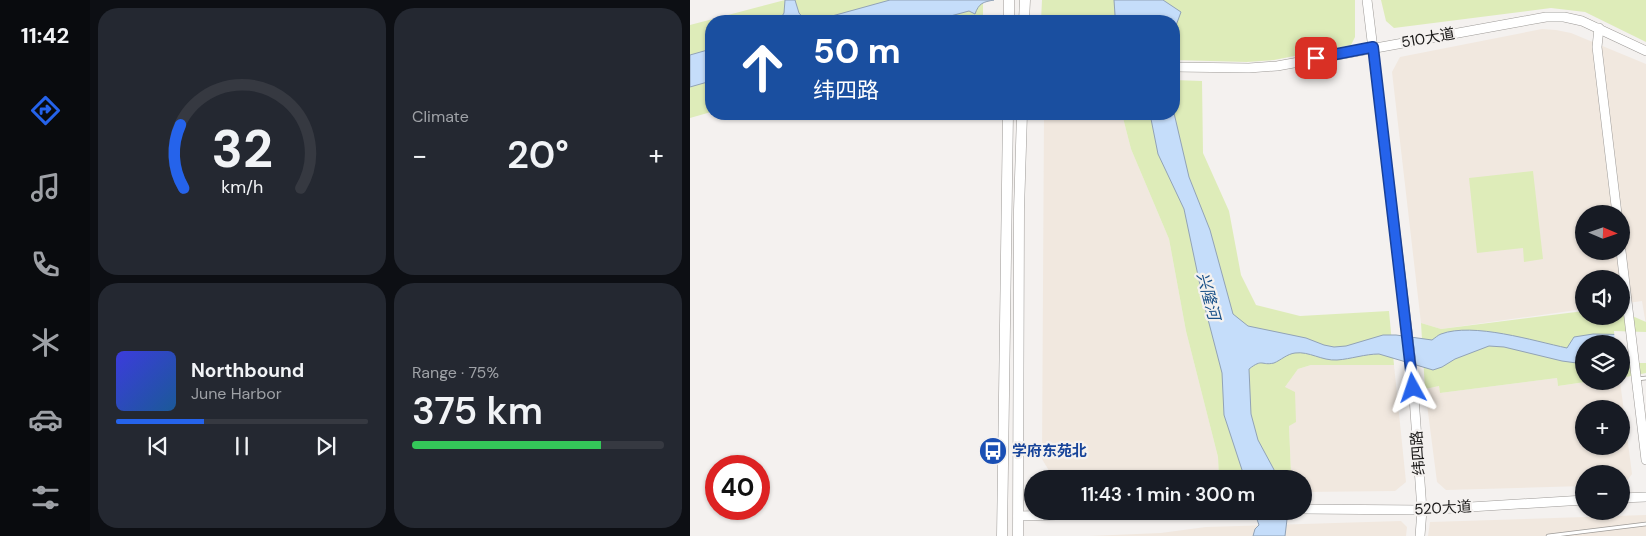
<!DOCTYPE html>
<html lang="en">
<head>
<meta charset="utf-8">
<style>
  body { margin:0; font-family:"DM Sans","Noto Sans SC",sans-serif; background:#242831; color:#f1f3f6; height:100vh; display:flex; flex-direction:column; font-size:19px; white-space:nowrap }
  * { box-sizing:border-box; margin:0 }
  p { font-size:16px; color:#9ea1a6 }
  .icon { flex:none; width:28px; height:28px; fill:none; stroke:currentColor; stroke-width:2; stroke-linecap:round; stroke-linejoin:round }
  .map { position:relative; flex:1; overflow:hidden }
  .side { display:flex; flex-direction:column; gap:8px; padding:8px; background:#0d0f14; width:600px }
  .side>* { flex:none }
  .hud { position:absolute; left:15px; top:15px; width:475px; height:105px; border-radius:20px; box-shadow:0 1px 4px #0004; background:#1a4fa0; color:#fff; overflow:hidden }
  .needle { width:32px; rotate:92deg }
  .tools { position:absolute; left:885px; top:205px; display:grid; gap:10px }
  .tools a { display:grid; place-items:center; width:55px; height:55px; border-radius:50%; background:#171b24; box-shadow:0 1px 4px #0004; font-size:25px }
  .speed { position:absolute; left:15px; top:455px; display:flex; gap:10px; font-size:25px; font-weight:700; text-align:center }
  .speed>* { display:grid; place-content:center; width:65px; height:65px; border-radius:50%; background:#171b24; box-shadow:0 1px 4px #0004; line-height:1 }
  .speed .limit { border:8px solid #d22; background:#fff; color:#111 }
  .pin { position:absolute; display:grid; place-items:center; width:42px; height:42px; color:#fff; margin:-21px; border-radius:10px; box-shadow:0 2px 8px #0006 }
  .me { position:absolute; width:55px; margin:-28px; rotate:355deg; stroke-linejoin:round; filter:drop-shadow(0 0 4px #0008) }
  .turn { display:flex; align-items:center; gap:18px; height:105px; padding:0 25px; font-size:22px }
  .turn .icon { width:65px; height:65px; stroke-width:2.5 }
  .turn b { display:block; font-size:35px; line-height:42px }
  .big { font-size:38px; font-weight:600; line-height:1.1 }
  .side .widget { flex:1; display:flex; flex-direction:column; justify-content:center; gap:8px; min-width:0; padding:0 18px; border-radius:20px; background:#242831 }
  .side .dial { align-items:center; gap:0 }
  .dial svg { height:130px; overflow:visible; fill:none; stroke:#363941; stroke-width:7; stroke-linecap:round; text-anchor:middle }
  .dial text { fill:#f1f3f6; stroke:none }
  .song { display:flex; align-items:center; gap:15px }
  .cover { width:60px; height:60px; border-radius:8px; background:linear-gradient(135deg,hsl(240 70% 55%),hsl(210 70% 35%)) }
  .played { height:5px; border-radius:2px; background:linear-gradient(90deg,#2563eb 35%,#363941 35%) }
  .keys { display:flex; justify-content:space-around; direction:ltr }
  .heat { display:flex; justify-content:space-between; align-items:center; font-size:28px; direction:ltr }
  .charge { height:8px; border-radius:4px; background:linear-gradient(90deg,#34c759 75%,#363941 0) }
  .side .tiles { flex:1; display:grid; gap:8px; grid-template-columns:repeat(2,1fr) }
  .trip { position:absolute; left:334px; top:470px; width:288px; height:50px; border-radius:25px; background:#171b24; box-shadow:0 1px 4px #0004; font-weight:600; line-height:50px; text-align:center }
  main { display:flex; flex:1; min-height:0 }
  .tab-bar { display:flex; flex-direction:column; width:90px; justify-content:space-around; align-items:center; background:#090b0e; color:#9ea1a6 }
  .tab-bar .icon { width:35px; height:35px }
  .tab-bar .on { color:#2563eb }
  .tab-bar b { font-size:22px; color:#f1f3f6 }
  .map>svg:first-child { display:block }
  .built { fill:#f1e8df; fill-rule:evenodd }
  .green { fill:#deecb9 }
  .water { fill:#c5ddfa; stroke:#91a2b6 }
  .pier { fill:#f4f1ef }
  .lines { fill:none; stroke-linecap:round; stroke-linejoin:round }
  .service-casing { stroke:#9d9a97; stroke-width:4.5 }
  .tertiary-casing { stroke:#9d9a97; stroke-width:10 }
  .secondary-casing { stroke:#9d9a97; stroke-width:11 }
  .service { stroke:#fff; stroke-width:3 }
  .tertiary { stroke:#fff; stroke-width:9 }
  .secondary { stroke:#fff; stroke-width:10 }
  .route-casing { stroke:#184099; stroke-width:12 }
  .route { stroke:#2563eb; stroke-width:9 }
  .labels { text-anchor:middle; stroke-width:4.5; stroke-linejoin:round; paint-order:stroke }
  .street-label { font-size:15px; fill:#191817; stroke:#f4f1ef }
  .transit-label { font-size:15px; font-weight:bold; fill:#164399; stroke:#f4f1ef; text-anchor:start }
  .water-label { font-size:16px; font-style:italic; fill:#195088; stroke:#f4f1ef }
</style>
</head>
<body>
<main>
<nav class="tab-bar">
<b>11:42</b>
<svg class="icon on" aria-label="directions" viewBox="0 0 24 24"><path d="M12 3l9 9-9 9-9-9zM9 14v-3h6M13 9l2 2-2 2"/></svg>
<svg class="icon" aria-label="music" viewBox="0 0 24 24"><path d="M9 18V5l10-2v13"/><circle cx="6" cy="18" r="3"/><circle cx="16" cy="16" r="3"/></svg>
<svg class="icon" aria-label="phone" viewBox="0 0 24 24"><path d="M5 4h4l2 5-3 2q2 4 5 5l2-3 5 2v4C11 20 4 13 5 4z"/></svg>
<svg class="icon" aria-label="climate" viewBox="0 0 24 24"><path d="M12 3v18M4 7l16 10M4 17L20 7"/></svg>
<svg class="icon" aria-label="car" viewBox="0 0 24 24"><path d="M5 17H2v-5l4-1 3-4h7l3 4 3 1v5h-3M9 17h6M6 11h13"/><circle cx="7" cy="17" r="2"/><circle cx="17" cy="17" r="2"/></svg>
<svg class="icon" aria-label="filters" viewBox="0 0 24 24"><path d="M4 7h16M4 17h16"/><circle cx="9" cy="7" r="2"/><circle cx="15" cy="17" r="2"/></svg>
</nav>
<section class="side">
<div class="tiles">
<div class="widget dial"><svg viewBox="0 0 100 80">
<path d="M14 69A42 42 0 1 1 86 69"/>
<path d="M14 69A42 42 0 0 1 12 30" stroke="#2563eb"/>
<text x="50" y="56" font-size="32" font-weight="700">32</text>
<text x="50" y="72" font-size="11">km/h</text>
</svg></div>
<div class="widget"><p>Climate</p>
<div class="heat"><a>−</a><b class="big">20°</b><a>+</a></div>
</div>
<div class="widget">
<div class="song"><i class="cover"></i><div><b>Northbound</b><p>June Harbor</p></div></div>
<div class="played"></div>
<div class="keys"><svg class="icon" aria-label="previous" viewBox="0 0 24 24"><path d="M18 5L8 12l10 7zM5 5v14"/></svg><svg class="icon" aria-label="pause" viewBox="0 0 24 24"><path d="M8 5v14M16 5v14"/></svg><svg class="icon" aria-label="next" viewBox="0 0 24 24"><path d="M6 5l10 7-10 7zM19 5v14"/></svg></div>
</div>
<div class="widget"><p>Range · 75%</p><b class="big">375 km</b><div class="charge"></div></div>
</div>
</section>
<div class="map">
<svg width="956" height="536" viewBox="0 0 956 536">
  <rect width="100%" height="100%" fill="#f4f1ef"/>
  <!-- built -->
  <g class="built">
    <path d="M 852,29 L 866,30 L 881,33 L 956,64 L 956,325 L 952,301 L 931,304 L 931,279 L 894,279 L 894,309 L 751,329 L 731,323 L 702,72 L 710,57 ZM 894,214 L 931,214 L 931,251 L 894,251 Z"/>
    <path d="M 354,114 L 432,114 L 441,149 L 479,239 L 496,331 L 528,457 L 529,479 L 364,479 L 352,459 Z"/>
    <path d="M 621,365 L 704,365 L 716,482 L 705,491 L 613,492 L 612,479 L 605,479 L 601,473 L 599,426 L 595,387 L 608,369 Z"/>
    <path d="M 867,378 L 868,386 L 902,381 L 930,381 L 942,474 L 934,485 L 931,485 L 931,474 L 894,474 L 894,486 L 756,490 L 747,482 L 735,389 L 749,386 L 750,393 ZM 894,409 L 931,409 L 931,446 L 894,446 Z"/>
    <path d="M 956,515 L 956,536 L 738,536 L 740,522 Z"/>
    <path d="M 711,521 L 717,527 L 716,536 L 399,536 L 471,533 L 516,527 Z"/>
  </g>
  <!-- green -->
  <g class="green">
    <path d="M 95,0 L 293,0 L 293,21 L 21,21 L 21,112 L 0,118 L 0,25 Z"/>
    <path d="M 352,0 L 665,0 L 665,37 L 661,45 L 584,60 L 557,62 L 484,60 L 484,21 L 351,21 Z"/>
    <path d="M 691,0 L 956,0 L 956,42 L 895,12 L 861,8 L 704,28 L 696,21 Z"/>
    <path d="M 484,80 L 512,81 L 513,153 L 539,211 L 551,275 L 566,305 L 610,316 L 699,311 L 704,365 L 621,365 L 608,369 L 595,387 L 605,392 L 606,422 L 599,426 L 601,473 L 605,479 L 529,479 L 528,457 L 496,331 L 479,239 L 441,149 L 432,114 L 484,114 Z"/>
    <path d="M 843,171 L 853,259 L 834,262 L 833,248 L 787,253 L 779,178 Z"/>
    <path d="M 894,311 L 894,316 L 931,316 L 931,311 L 956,322 L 956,373 L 931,378 L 931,344 L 894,344 L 894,381 L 902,381 L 868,386 L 867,378 L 750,393 L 749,386 L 735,389 L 731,323 L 751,329 Z"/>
  </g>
  <!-- water -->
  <g class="water">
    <path d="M 95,0 L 105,0 L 109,13 L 116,21 L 89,21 L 94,13 Z"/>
    <path d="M 200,0 L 304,0 C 293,2 289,3 285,14 L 279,11 L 242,21 L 135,21 L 141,19 L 142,16 Z"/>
    <path d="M 424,0 L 473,0 L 491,12 L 484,31 L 484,21 L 427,21 L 425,15 Z"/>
    <path d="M 21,49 L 21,81 L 0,87 L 0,55 Z"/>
    <path d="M 484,113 L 499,177 L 520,230 L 543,314 L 558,326 L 616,338 L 634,345 L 644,347 L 656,346 L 693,335 L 706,335 L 742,340 C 745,338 748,335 751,334 C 783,322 844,341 877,348 L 884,337 L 903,334 L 956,335 L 931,344 L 894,344 L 894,364 L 872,361 L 814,347 L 799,346 L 765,359 L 752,367 L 743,370 L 689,354 C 675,354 661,359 647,360 C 632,361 619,351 605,353 C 597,354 591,360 584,363 C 571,366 573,358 559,369 L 561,414 L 568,440 L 589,479 L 555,479 L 534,415 L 532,373 L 514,304 L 494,209 L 468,154 L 460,114 Z"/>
    <path d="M 564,511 L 598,511 L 595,536 L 563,536 L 565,529 L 569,525 Z"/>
  </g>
  <!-- pier -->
  <path class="pier" d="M 924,331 L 956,332 L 956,363 L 931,363 L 931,344 L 925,344 Z"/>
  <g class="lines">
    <defs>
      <g id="service">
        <path d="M 947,379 L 956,378"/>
        <path d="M 858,536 L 956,524"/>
      </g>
      <g id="tertiary">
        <path d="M 677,0 L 722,369 L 732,510 L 730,536"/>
        <path d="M 909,28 L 907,47 L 927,214"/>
        <path d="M 484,67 L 559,68 L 587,66 L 856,17 L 874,17 L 892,21 L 956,51"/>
        <path d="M 931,251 L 956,460"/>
        <path d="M 931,498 L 956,497"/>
        <path d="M 612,509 L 732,510 L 894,500"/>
        <path d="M 328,516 L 519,511"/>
      </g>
      <g id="secondary">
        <path d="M 319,21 L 319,0"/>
        <path d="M 334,21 L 335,0"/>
        <path d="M 312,536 L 318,114"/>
        <path d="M 328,536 L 329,210 L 332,114"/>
      </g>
    </defs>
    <!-- service casing -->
    <use href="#service" class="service-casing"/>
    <!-- tertiary casing -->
    <use href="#tertiary" class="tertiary-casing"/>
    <!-- secondary casing -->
    <use href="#secondary" class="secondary-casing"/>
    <!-- service -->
    <use href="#service" class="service"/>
    <!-- tertiary -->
    <use href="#tertiary" class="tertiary"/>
    <!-- secondary -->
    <use href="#secondary" class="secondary"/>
  </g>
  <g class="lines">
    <defs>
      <path id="route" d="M 626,58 L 683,47 L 723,388"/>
    </defs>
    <!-- route casing -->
    <use href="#route" class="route-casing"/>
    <!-- route -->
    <use href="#route" class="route"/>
  </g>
  <!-- icons -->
  <defs>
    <symbol id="bus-disc" viewBox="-11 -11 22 22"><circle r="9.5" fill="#1a4fb4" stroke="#f4f1ef"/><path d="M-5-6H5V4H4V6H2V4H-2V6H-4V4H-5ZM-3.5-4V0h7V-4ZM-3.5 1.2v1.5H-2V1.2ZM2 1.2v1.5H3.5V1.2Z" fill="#fff"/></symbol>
  </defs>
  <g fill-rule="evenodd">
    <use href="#bus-disc" x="287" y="435" width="32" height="32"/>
  </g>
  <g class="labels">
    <!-- street labels -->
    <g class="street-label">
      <text transform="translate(738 38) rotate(-10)" y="5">510大道</text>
      <text transform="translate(728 453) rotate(-94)" y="5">纬四路</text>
      <text transform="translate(753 508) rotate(-3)" y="5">520大道</text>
    </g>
    <!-- transit labels -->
    <g class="transit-label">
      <text x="322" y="456">学府东苑北</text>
    </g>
    <!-- water labels -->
    <g class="water-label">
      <text transform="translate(519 296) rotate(75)" y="6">兴隆河</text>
    </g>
  </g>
</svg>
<div class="tools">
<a><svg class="needle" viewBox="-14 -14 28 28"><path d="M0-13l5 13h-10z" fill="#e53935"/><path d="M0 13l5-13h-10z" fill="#9ea1a6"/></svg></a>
<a><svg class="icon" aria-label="sound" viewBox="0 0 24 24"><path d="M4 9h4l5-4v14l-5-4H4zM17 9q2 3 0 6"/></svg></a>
<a><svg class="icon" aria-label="layers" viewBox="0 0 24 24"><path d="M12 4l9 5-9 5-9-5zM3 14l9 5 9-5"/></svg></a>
<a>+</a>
<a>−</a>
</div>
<div class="speed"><div class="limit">40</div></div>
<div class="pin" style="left:626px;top:58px;background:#d93025"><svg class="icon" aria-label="arrive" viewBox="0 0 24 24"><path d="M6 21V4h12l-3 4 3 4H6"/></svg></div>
<svg class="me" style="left:723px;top:388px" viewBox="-20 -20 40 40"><path d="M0-17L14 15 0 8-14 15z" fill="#2563eb" stroke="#fff" stroke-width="4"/></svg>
<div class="trip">11:43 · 1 min · 300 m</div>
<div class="hud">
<div class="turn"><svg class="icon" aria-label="ahead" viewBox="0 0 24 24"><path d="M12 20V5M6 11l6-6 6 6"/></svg><div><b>50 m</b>纬四路</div></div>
</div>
</div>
</main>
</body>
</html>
